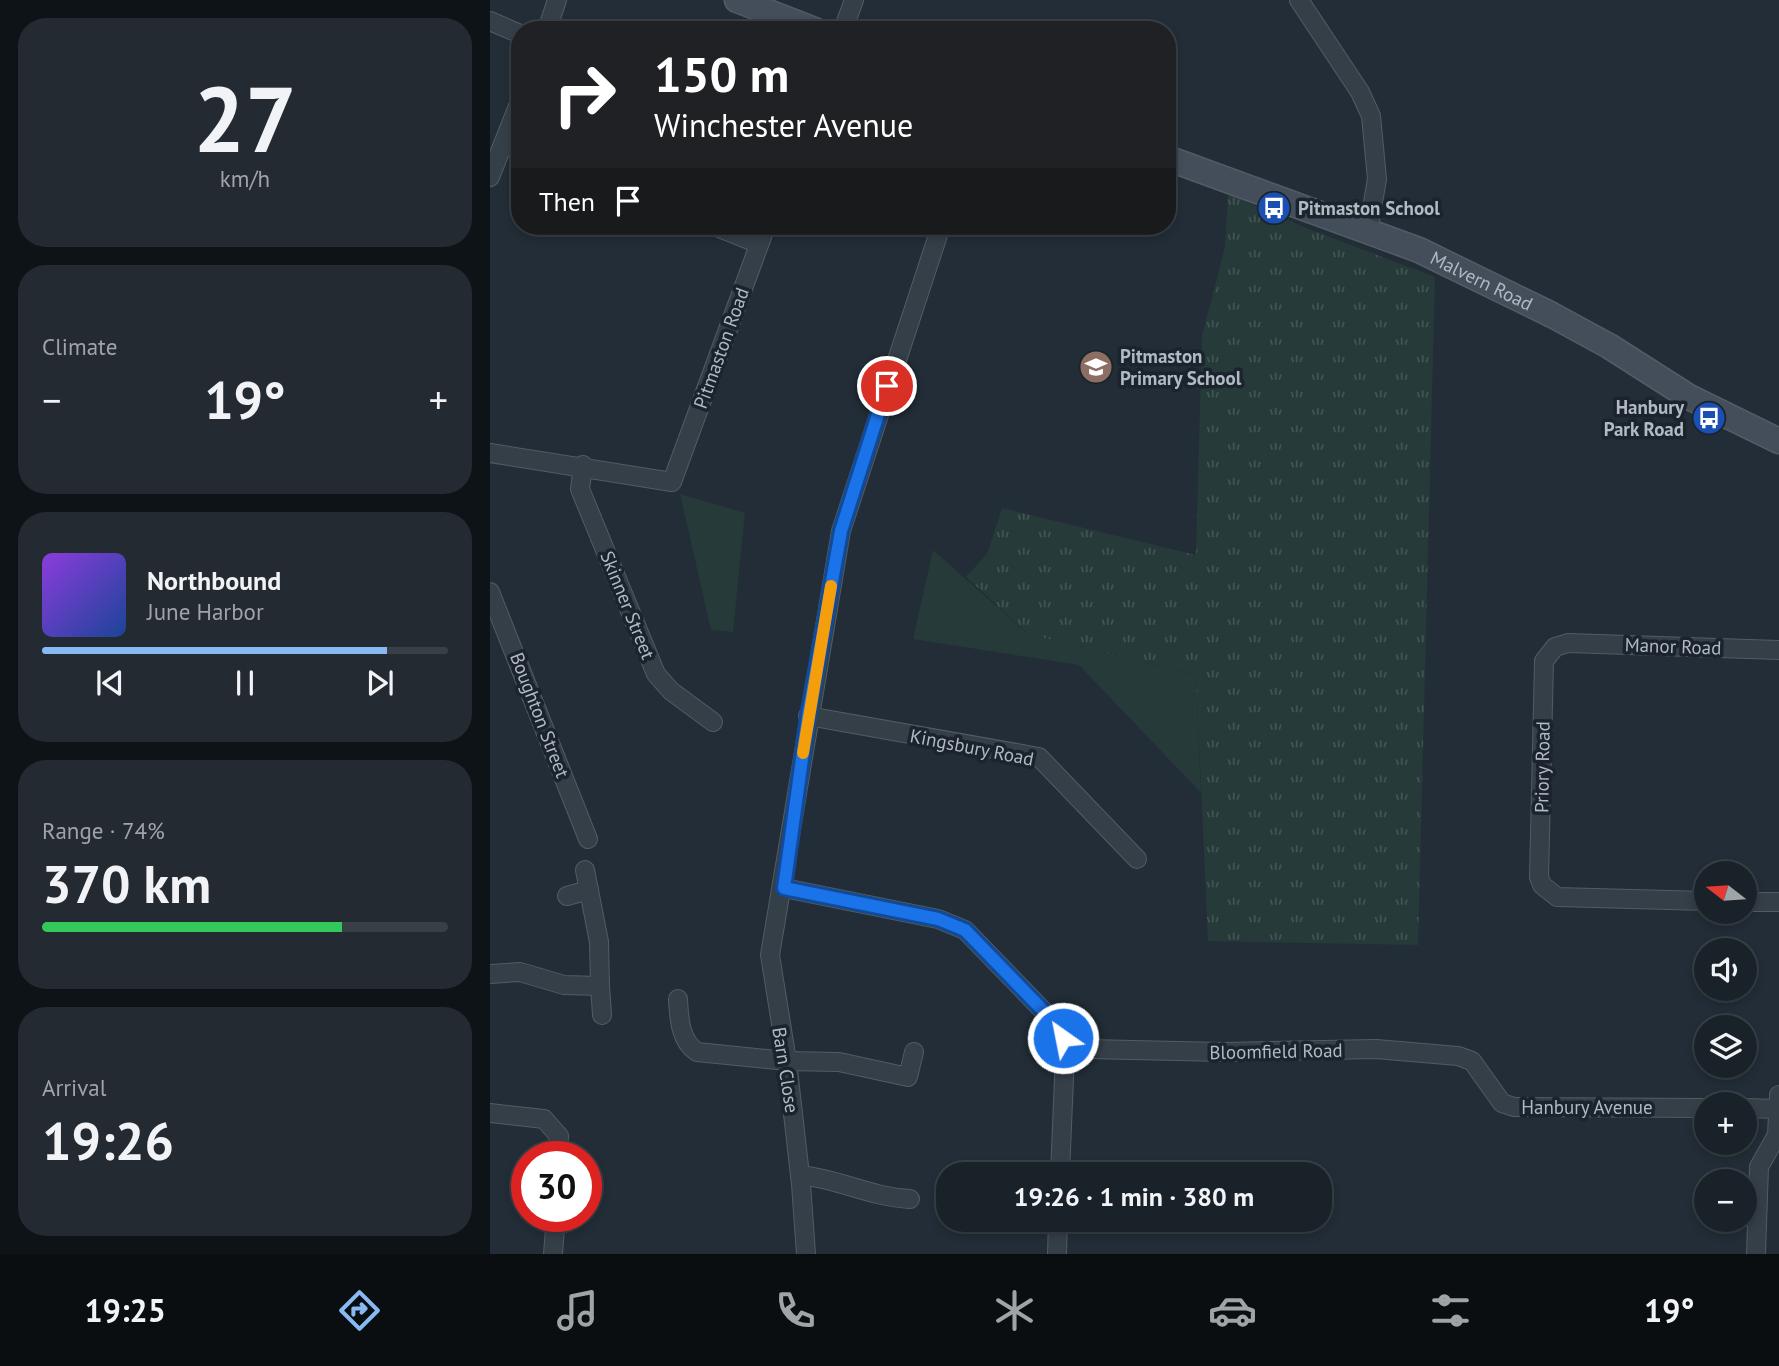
<!DOCTYPE html>
<html lang="en">
<head>
<meta charset="utf-8">
<style>
  body { margin:0; font-family:"PT Sans",sans-serif; background:#232a31; color:#f1f3f6; height:100vh; display:flex; flex-direction:column; font-size:26px; white-space:nowrap }
  * { box-sizing:border-box; margin:0 }
  p { font-size:23px; color:#9fa4a8 }
  .icon { flex:none; width:38px; height:38px; fill:none; stroke:currentColor; stroke-width:2; stroke-linecap:round; stroke-linejoin:round }
  .map { position:relative; flex:1; overflow:hidden }
  .panel { display:flex; flex-direction:column; gap:18px; padding:18px; background:#0e1317; width:490px }
  .panel>* { flex:none }
  .banner { position:absolute; left:21px; top:21px; width:665px; height:214px; border-radius:28px; box-shadow:0 4px 10px #0003,0 0 0 2px #383f46; background:#202124; color:#fff; overflow:hidden }
  .needle { width:46px; rotate:287deg }
  .controls { position:absolute; left:1204px; top:861px; display:grid; gap:14px }
  .controls a { display:grid; place-items:center; width:63px; height:63px; border-radius:50%; background:#1a2229; box-shadow:0 4px 10px #0003,0 0 0 2px #383f46; font-size:35px }
  .speed { position:absolute; left:21px; top:1141px; display:flex; gap:14px; font-size:35px; font-weight:700; text-align:center }
  .speed>* { display:grid; place-content:center; width:91px; height:91px; border-radius:50%; background:#1a2229; box-shadow:0 4px 10px #0003,0 0 0 2px #383f46; line-height:1 }
  .speed .limit { border:10px solid #d22; background:#fff; color:#111 }
  .pin { position:absolute; display:grid; place-items:center; width:60px; height:60px; color:#fff; margin:-30px; border:4px solid #fff; border-radius:50%; box-shadow:0 2px 7px #0007 }
  .me { position:absolute; width:77px; margin:-38px; rotate:327deg; stroke-linejoin:round; filter:drop-shadow(0 0 5px #0008) }
  .turn { display:flex; align-items:center; gap:24px; height:147px; padding:0 28px; font-size:32px }
  .turn .icon { width:91px; height:91px; stroke-width:2.5 }
  .turn b { display:block; font-size:49px; line-height:60px }
  .then { display:flex; align-items:center; height:66px; padding:0 28px; background:#0003; gap:14px; font-size:26px }
  .big { font-size:52px; font-weight:800; line-height:1.1 }
  .panel .card { flex:1; display:flex; flex-direction:column; justify-content:center; gap:10px; min-width:0; padding:0 24px; border-radius:28px; background:#232a31 }
  .panel .dial { align-items:center; gap:0 }
  .dial b { font-size:91px; line-height:1 }
  .song { display:flex; align-items:center; gap:21px }
  .cover { width:84px; height:84px; border-radius:10px; background:linear-gradient(135deg,hsl(270 70% 55%),hsl(220 70% 35%)) }
  .played { height:7px; border-radius:4px; background:linear-gradient(90deg,#87baf2 85%,#383f46 85%) }
  .keys { display:flex; justify-content:space-around; direction:ltr }
  .heat { display:flex; justify-content:space-between; align-items:center; font-size:38px; direction:ltr }
  .charge { height:10px; border-radius:5px; background:linear-gradient(90deg,#34c759 74%,#383f46 0) }
  .trip { position:absolute; left:446px; top:1162px; width:396px; height:70px; border-radius:28px; background:#1a2229; box-shadow:0 4px 10px #0003,0 0 0 2px #383f46; font-weight:800; line-height:70px; text-align:center }
  .tab-bar { display:flex; height:112px; justify-content:space-around; align-items:center; background:#0a0e10; color:#9fa4a8 }
  .tab-bar .icon { width:49px; height:49px }
  .tab-bar .current { color:#87baf2 }
  .tab-bar b { font-size:32px; color:#f1f3f6 }
  main { display:flex; flex:1; min-height:0 }
  .map>svg:first-child { display:block }
  .green { fill:#253a39 }
  .park { fill:url(#park-tufts) }
  .lines { fill:none; stroke-linecap:round; stroke-linejoin:round }
  .street-casing { stroke:#535c65; stroke-width:20 }
  .secondary-casing { stroke:#535c65; stroke-width:27 }
  .street { stroke:#353f48; stroke-width:18 }
  .secondary { stroke:#444e5b; stroke-width:24 }
  .route-casing { stroke:#114b97; stroke-width:18 }
  .route { stroke:#1a73e8; stroke-width:12 }
  .slow { stroke:#f59e0b; stroke-width:12 }
  .labels { text-anchor:middle; stroke-width:7; stroke-linejoin:round; paint-order:stroke }
  .poi-label { font-size:19px; font-weight:bold; fill:#b0b9c4; stroke:#1b242c; text-anchor:start }
  .street-label { font-size:19px; fill:#b0b9c4; stroke:#1b242c }
</style>
</head>
<body>
<main>
<section class="panel">
<div class="card dial"><b>27</b><p>km/h</p></div>
<div class="card"><p>Climate</p>
<div class="heat"><a>−</a><b class="big">19°</b><a>+</a></div>
</div>
<div class="card">
<div class="song"><i class="cover"></i><div><b>Northbound</b><p>June Harbor</p></div></div>
<div class="played"></div>
<div class="keys"><svg class="icon" aria-label="previous" viewBox="0 0 24 24"><path d="M18 5L8 12l10 7zM5 5v14"/></svg><svg class="icon" aria-label="pause" viewBox="0 0 24 24"><path d="M8 5v14M16 5v14"/></svg><svg class="icon" aria-label="next" viewBox="0 0 24 24"><path d="M6 5l10 7-10 7zM19 5v14"/></svg></div>
</div>
<div class="card"><p>Range · 74%</p><b class="big">370 km</b><div class="charge"></div></div>
<div class="card"><p>Arrival</p><b class="big">19:26</b></div>
</section>
<div class="map">
<svg width="1289" height="1254" viewBox="0 0 1289 1254">
  <defs>
    <pattern id="park-tufts" width="24" height="20" patternUnits="userSpaceOnUse" patternTransform="scale(1.75)"><rect width="24" height="20" fill="#253a39"/><path d="M3 7l-1-3M5 7V3M7 7l1-3M15 17l-1-3M17 17v-4M19 17l1-3" fill="none" stroke="#425454"/></pattern>
  </defs>
  <rect width="100%" height="100%" fill="#222d37"/>
  <!-- green -->
  <g class="green">
    <path d="M 190,494 L 255,513 L 243,632 L 221,630 Z"/>
    <path d="M 443,550 L 538,634 L 706,675 L 711,793 L 589,665 L 423,639 Z"/>
  </g>
  <!-- park -->
  <path class="park" d="M 738,194 L 816,228 L 945,277 L 928,945 L 718,941 L 706,675 L 538,634 L 476,577 L 497,554 L 512,508 L 706,555 L 712,336 L 735,247 Z"/>
  <g class="lines">
    <defs>
      <g id="street">
        <path d="M 809,0 L 870,92 L 881,116 L 887,179 L 878,232"/>
        <path d="M 0,21 L 30,34"/>
        <path d="M 57,30 L 67,0"/>
        <path d="M 353,30 L 364,0"/>
        <path d="M 13,144 L 30,150"/>
        <path d="M 0,177 L 30,101"/>
        <path d="M 224,226 L 269,244"/>
        <path d="M 0,453 L 182,482 L 276,226"/>
        <path d="M 93,465 L 90,489 L 166,674 L 181,691 L 223,722"/>
        <path d="M 0,592 L 98,839"/>
        <path d="M 318,716 L 549,757 L 647,859"/>
        <path d="M 294,888 L 448,919 L 475,930 L 570,1028 L 575,1054 L 570,1174"/>
        <path d="M 77,896 L 99,890"/>
        <path d="M 1216,901 L 1067,897 L 1052,885 L 1049,877 L 1054,661 L 1065,647 L 1078,643 L 1289,650"/>
        <path d="M 1255,902 L 1289,902"/>
        <path d="M 0,974 L 30,972 L 74,985 L 110,986 L 109,942 L 95,870"/>
        <path d="M 110,986 L 112,1015"/>
        <path d="M 188,999 C 189,1018 190,1041 207,1052 L 297,1061 L 349,1062 L 418,1077 L 424,1052"/>
        <path d="M 573,1038 L 598,1049 L 733,1052 L 886,1049 L 968,1056 L 982,1061 L 1012,1103 L 1024,1107 L 1216,1108"/>
        <path d="M 1255,1108 L 1288,1109"/>
        <path d="M 0,1113 L 54,1119 L 69,1136 L 68,1157"/>
        <path d="M 310,1175 C 350,1179 380,1197 420,1199"/>
        <path d="M 63,1254 L 66,1216"/>
        <path d="M 316,1254 L 311,1184 L 297,1061 L 280,955 L 351,531 L 451,226"/>
        <path d="M 567,1254 L 568,1220"/>
        <path d="M 1266,1254 L 1269,1167 L 1287,1135 L 1289,1095"/>
      </g>
      <g id="secondary">
        <path d="M 247,0 L 325,30"/>
        <path id="s1" d="M 677,158 L 929,250 L 1062,315 L 1119,346 L 1199,397 L 1289,441"/>
      </g>
    </defs>
    <!-- street casing -->
    <use href="#street" class="street-casing"/>
    <!-- secondary casing -->
    <use href="#secondary" class="secondary-casing"/>
    <!-- street -->
    <use href="#street" class="street"/>
    <!-- secondary -->
    <use href="#secondary" class="secondary"/>
  </g>
  <g class="lines">
    <defs>
      <path id="route" d="M 397,386 L 351,531 L 318,716 L 294,888 L 448,919 L 475,930 L 570,1028 L 573,1038"/>
    </defs>
    <!-- route casing -->
    <use href="#route" class="route-casing"/>
    <!-- route -->
    <use href="#route" class="route"/>
    <!-- slow -->
    <path class="slow" d="M 313,753 L 341,586"/>
  </g>
  <!-- icons -->
  <defs>
    <symbol id="bus-disc" viewBox="-11 -11 22 22"><circle r="9.5" fill="#1a4fb4" stroke="#1b242c"/><path d="M-5-6H5V4H4V6H2V4H-2V6H-4V4H-5ZM-3.5-4V0h7V-4ZM-3.5 1.2v1.5H-2V1.2ZM2 1.2v1.5H3.5V1.2Z" fill="#fff"/></symbol>
    <symbol id="school-disc" viewBox="-11 -11 22 22"><circle r="9.5" fill="#8d6e63" stroke="#1b242c"/><path d="M0-5L7-2L0 1L-7-2ZM-4 1L0 2.5L4 1V4Q0 6-4 4Z" fill="#fff"/></symbol>
  </defs>
  <g fill-rule="evenodd">
    <use href="#bus-disc" x="765" y="189" width="38" height="38"/>
    <use href="#school-disc" x="587" y="348" width="38" height="38"/>
    <use href="#bus-disc" x="1200" y="399" width="38" height="38"/>
  </g>
  <g class="labels">
    <!-- poi labels -->
    <g class="poi-label">
      <text x="808" y="215">Pitmaston School</text>
      <text x="630" y="363">Pitmaston<tspan x="630" dy="22">Primary School</tspan></text>
      <text x="1194" y="414" text-anchor="end">Hanbury<tspan x="1194" dy="22">Park Road</tspan></text>
    </g>
    <!-- street labels -->
    <g class="street-label">
      <text dy="7" stroke="none"><textPath href="#s1" startOffset="338">Malvern Road</textPath></text>
      <text transform="translate(231 348) rotate(-70)" y="7">Pitmaston Road</text>
      <text transform="translate(138 605) rotate(68)" y="7">Skinner Street</text>
      <text transform="translate(1183 646) rotate(2)" y="7">Manor Road</text>
      <text transform="translate(50 715) rotate(69)" y="7">Boughton Street</text>
      <text transform="translate(482 747) rotate(11)" y="7">Kingsbury Road</text>
      <text transform="translate(1052 767) rotate(-89)" y="7">Priory Road</text>
      <text transform="translate(786 1051) rotate(-1)" y="7">Bloomfield Road</text>
      <text transform="translate(296 1070) rotate(81)" y="7">Barn Close</text>
      <text x="1097" y="1114">Hanbury Avenue</text>
    </g>
  </g>
</svg>
<div class="controls">
<a><svg class="needle" viewBox="-14 -14 28 28"><path d="M0-13l5 13h-10z" fill="#e53935"/><path d="M0 13l5-13h-10z" fill="#9fa4a8"/></svg></a>
<a><svg class="icon" aria-label="sound" viewBox="0 0 24 24"><path d="M4 9h4l5-4v14l-5-4H4zM17 9q2 3 0 6"/></svg></a>
<a><svg class="icon" aria-label="layers" viewBox="0 0 24 24"><path d="M12 4l9 5-9 5-9-5zM3 14l9 5 9-5"/></svg></a>
<a>+</a>
<a>−</a>
</div>
<div class="speed"><div class="limit">30</div></div>
<div class="pin" style="left:397px;top:386px;background:#d93025"><svg class="icon" aria-label="arrive" viewBox="0 0 24 24"><path d="M6 21V4h12l-3 4 3 4H6"/></svg></div>
<svg class="me" style="left:573px;top:1038px" viewBox="-20 -20 40 40"><circle r="17" fill="#1a73e8" stroke="#fff" stroke-width="3"/><path d="M0-11L8 9 0 5-8 9z" fill="#fff"/></svg>
<div class="trip">19:26 · 1 min · 380 m</div>
<div class="banner">
<div class="turn"><svg class="icon" aria-label="right" viewBox="0 0 24 24"><path d="M7 20v-9h11M14 6l5 5-5 5"/></svg><div><b>150 m</b>Winchester Avenue</div></div>
<div class="then">Then<svg class="icon" aria-label="arrive" viewBox="0 0 24 24"><path d="M6 21V4h12l-3 4 3 4H6"/></svg></div>
</div>
</div>
</main>
<nav class="tab-bar">
<b>19:25</b>
<svg class="icon current" aria-label="directions" viewBox="0 0 24 24"><path d="M12 3l9 9-9 9-9-9zM9 14v-3h6M13 9l2 2-2 2"/></svg>
<svg class="icon" aria-label="music" viewBox="0 0 24 24"><path d="M9 18V5l10-2v13"/><circle cx="6" cy="18" r="3"/><circle cx="16" cy="16" r="3"/></svg>
<svg class="icon" aria-label="phone" viewBox="0 0 24 24"><path d="M5 4h4l2 5-3 2q2 4 5 5l2-3 5 2v4C11 20 4 13 5 4z"/></svg>
<svg class="icon" aria-label="climate" viewBox="0 0 24 24"><path d="M12 3v18M4 7l16 10M4 17L20 7"/></svg>
<svg class="icon" aria-label="car" viewBox="0 0 24 24"><path d="M5 17H2v-5l4-1 3-4h7l3 4 3 1v5h-3M9 17h6M6 11h13"/><circle cx="7" cy="17" r="2"/><circle cx="17" cy="17" r="2"/></svg>
<svg class="icon" aria-label="filters" viewBox="0 0 24 24"><path d="M4 7h16M4 17h16"/><circle cx="9" cy="7" r="2"/><circle cx="15" cy="17" r="2"/></svg>
<b>19°</b>
</nav>
</body>
</html>
